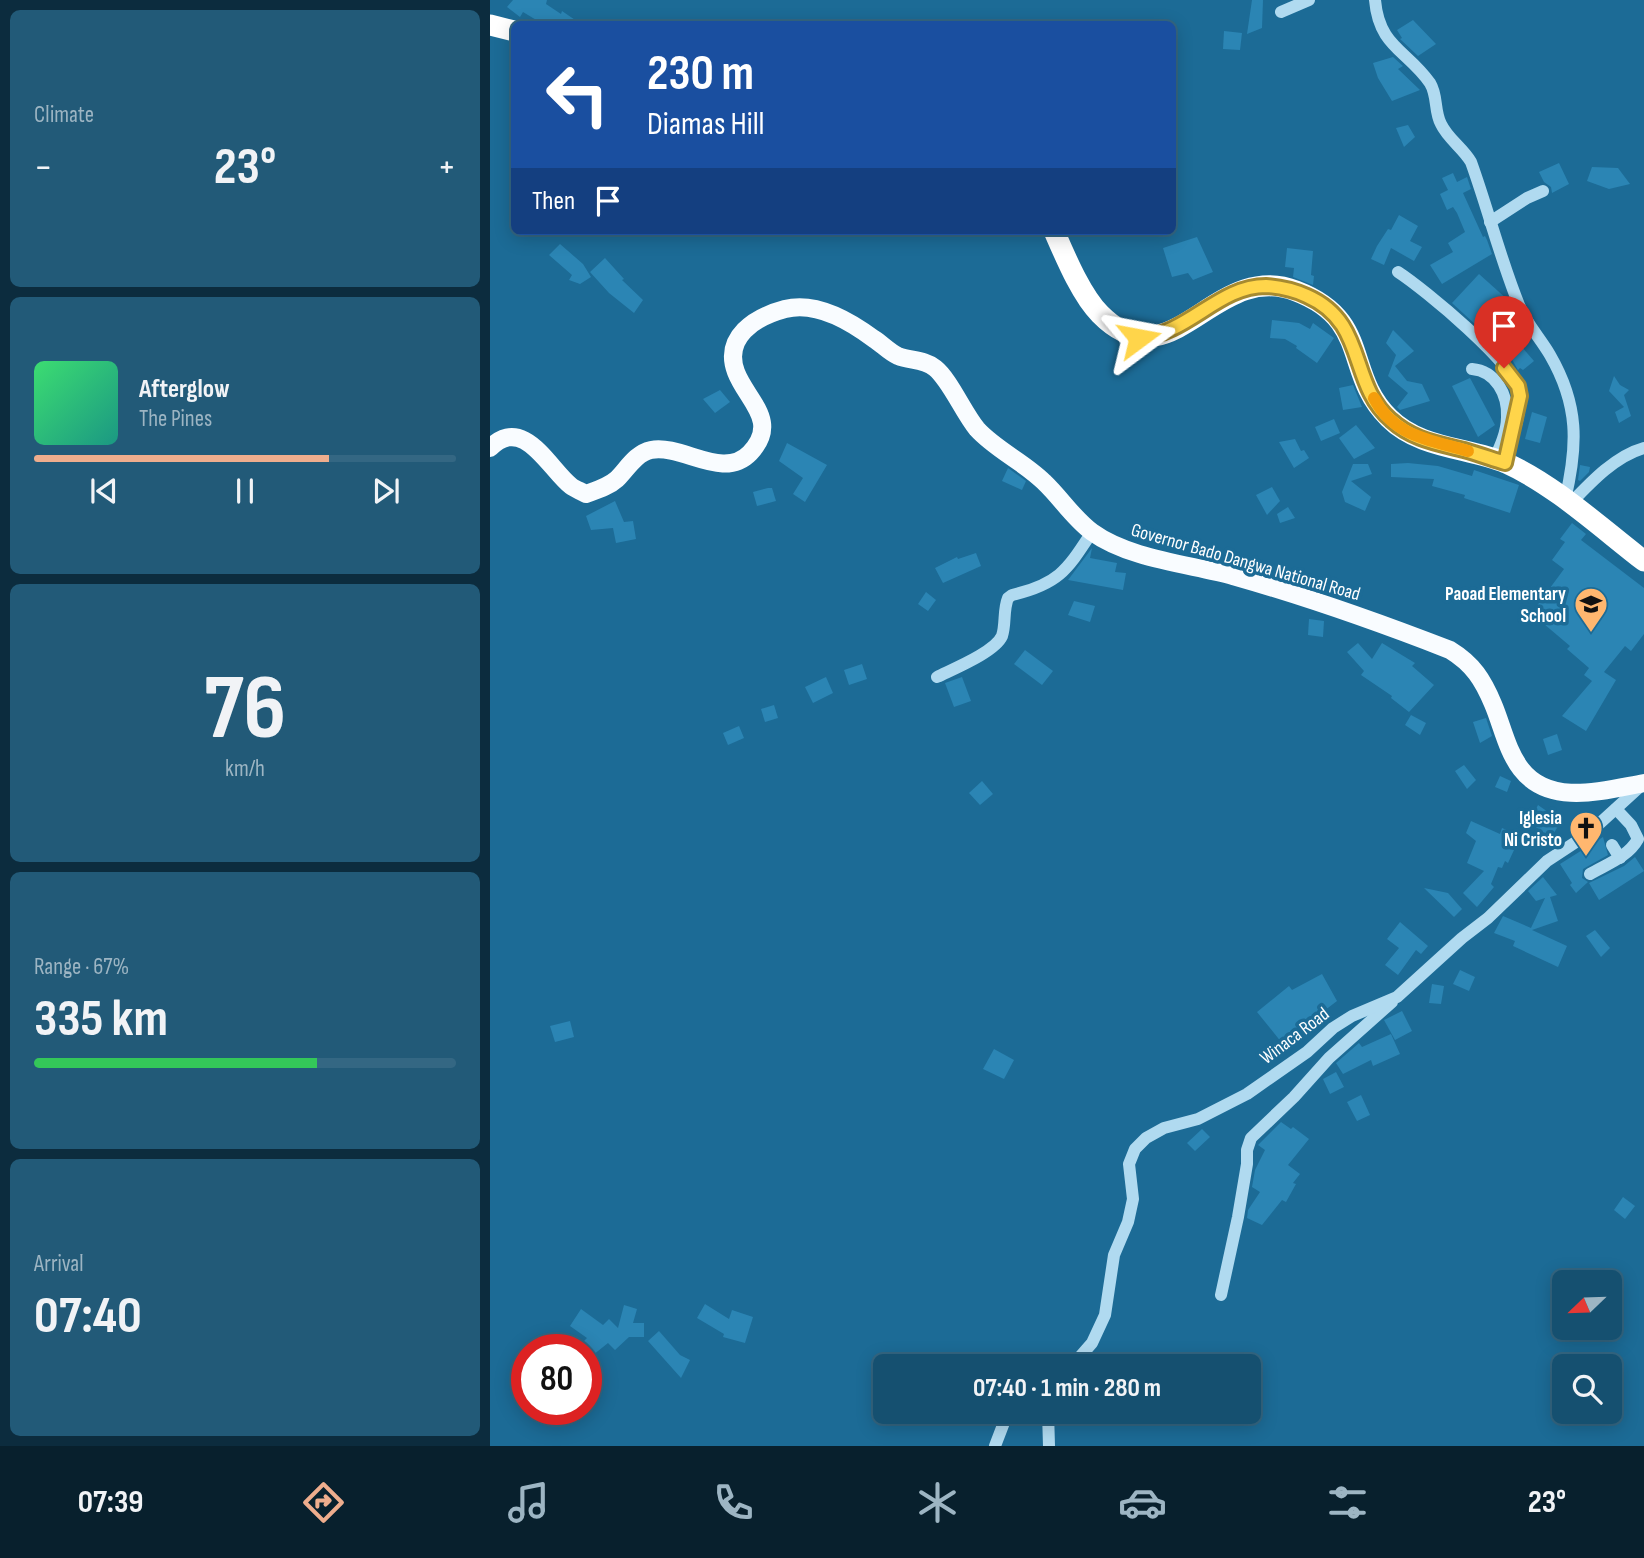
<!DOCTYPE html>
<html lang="en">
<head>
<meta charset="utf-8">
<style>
  body { margin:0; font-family:"Sofia Sans Condensed",sans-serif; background:#225a78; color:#f1f3f6; height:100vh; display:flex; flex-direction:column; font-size:26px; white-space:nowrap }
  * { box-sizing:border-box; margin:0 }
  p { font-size:23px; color:#9db5c3 }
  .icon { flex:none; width:38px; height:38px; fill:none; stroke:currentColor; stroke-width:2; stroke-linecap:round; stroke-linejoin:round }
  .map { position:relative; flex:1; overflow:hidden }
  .details { display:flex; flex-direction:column; gap:10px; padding:10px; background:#0c2c3e; width:490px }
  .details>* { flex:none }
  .banner { position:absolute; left:21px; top:21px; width:665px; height:214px; border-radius:10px; box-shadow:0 4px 18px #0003,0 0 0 2px #346783; background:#1a4fa0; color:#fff; overflow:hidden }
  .needle { width:46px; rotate:247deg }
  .buttons { position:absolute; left:1062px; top:1270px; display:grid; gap:14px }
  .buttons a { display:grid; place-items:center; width:70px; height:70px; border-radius:10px; background:#155070; box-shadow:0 4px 18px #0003,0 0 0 2px #346783; font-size:35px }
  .speed { position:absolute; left:21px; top:1334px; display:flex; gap:14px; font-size:35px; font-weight:700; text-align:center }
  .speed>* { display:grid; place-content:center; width:91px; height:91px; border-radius:50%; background:#155070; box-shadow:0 4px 18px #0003,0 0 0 2px #346783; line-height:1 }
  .speed .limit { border:10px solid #d22; background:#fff; color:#111 }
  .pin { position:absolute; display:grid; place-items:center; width:60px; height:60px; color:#fff; margin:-72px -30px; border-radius:50% 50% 50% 0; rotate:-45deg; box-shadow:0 0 7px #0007 }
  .pin .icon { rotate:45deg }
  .me { position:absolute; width:77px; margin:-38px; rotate:77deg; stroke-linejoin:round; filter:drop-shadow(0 0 5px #0008) }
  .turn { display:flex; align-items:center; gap:24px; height:147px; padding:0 21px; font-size:32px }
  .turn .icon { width:91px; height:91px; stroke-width:2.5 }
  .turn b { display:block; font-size:49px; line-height:60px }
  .then { display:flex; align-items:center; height:66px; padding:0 21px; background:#0003; gap:14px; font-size:26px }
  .big { font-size:52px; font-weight:700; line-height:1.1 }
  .details .card { flex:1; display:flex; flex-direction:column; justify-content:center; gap:10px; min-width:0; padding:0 24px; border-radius:10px; background:#225a78 }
  .details .dial { align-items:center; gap:0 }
  .dial b { font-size:91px; line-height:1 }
  .song { display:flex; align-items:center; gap:21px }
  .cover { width:84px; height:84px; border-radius:10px; background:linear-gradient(135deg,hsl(140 70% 55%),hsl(170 70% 35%)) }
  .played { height:7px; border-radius:4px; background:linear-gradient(90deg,#eead8d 70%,#346783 70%) }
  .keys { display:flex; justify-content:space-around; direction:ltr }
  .heat { display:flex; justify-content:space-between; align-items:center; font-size:38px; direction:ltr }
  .charge { height:10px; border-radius:5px; background:linear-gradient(90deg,#34c759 67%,#346783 0) }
  .trip { position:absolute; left:383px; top:1354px; width:388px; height:70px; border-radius:10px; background:#155070; box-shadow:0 4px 18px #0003,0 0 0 2px #346783; font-weight:700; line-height:70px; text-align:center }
  .tabs { display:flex; height:112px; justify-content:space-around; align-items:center; background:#08202d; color:#9db5c3 }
  .tabs .icon { width:49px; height:49px }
  .tabs .on { color:#eead8d }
  .tabs b { font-size:32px; color:#f1f3f6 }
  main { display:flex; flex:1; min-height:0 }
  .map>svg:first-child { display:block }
  .building { fill:#2b85b4 }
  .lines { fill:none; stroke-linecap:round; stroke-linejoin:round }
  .minor { stroke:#b0daf0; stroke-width:12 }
  .major { stroke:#f9fcff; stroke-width:18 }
  .highway { stroke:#fff; stroke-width:21 }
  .route-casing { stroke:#a68a30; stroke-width:18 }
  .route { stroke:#ffd54a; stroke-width:12 }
  .slow { stroke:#f59e0b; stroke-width:12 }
  .labels { text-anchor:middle; stroke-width:7; stroke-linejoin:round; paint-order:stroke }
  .street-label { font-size:19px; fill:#fff; stroke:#1c6b96 }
  .poi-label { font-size:19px; font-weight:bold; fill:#fff; stroke:#1c6b96; text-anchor:end }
</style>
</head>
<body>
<main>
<section class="details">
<div class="card"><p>Climate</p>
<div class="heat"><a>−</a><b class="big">23°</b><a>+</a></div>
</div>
<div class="card">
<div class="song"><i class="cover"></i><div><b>Afterglow</b><p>The Pines</p></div></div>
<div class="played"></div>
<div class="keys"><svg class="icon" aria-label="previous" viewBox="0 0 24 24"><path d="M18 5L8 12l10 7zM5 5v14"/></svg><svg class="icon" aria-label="pause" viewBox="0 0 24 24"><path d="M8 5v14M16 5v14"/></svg><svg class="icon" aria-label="next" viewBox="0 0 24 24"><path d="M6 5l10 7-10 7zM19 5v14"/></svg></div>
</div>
<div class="card dial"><b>76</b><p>km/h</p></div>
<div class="card"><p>Range · 67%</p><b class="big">335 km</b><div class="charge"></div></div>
<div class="card"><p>Arrival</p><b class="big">07:40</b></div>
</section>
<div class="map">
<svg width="1154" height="1446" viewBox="0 0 1154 1446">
  <rect width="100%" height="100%" fill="#1c6b96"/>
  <!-- building -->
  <g class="building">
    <path d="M 23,0 L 57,0 L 56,4 L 71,14 L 72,11 L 91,24 L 53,24 L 33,12 L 30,17 L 17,7 Z"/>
    <path d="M 762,0 L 773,0 L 772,28 L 757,34 Z"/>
    <path d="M 923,20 L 946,44 L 928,56 L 910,39 L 912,38 L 907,30 Z"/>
    <path d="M 734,31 L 752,33 L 750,50 L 733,49 Z"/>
    <path d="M 903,57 L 913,66 L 908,69 L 930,90 L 902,101 L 888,78 L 883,63 Z"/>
    <path d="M 918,125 L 925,137 L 914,147 L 906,128 Z"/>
    <path d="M 1069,163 L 1079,184 L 1062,193 L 1061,187 L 1054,182 L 1049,172 Z"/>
    <path d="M 1102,167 L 1128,168 L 1140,184 L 1119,189 L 1097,181 Z"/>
    <path d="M 963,173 L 967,182 L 977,177 L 981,189 L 973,193 L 993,237 L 995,236 L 997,240 L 1002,254 L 952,284 L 940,265 L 963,252 L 958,243 L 975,232 L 967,213 L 963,207 L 957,210 L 950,194 L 958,190 L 952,178 Z"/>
    <path d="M 909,215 L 928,226 L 920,241 L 932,247 L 924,261 L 901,248 L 894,265 L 881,259 L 887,246 L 898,229 L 901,230 Z"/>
    <path d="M 707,237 L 723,272 L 703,280 L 698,273 L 682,277 L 673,248 Z"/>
    <path d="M 70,244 L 93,264 L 101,277 L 90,284 L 79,280 L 82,275 L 59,255 Z"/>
    <path d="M 797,248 L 823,251 L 821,275 L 824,276 L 823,285 L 803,277 L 804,268 L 795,267 Z"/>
    <path d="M 115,258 L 134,279 L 132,280 L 153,300 L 144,313 L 119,293 L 100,272 Z"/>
    <path d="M 989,274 L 1018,300 L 1022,310 L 998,336 L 962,303 Z"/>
    <path d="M 782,320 L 809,323 L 820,329 L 823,323 L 844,338 L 827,363 L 806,348 L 807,346 L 795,339 L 780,338 Z"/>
    <path d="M 903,330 L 924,351 L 905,366 L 917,381 L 932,384 L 940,401 L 910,410 L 907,407 L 918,393 L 898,376 L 906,355 L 896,343 Z"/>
    <path d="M 1031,346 L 1044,361 L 1033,370 L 1030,368 L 1028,370 L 1020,356 Z"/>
    <path d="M 1124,376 L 1130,385 L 1139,390 L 1134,395 L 1141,416 L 1129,423 L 1125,412 L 1134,407 L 1119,391 Z"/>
    <path d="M 980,378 L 1005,425 L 988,437 L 962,386 Z"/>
    <path d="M 863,385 L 872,407 L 853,410 L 849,388 Z"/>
    <path d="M 230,390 L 240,402 L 225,413 L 213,399 Z"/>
    <path d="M 1042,412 L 1057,417 L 1050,443 L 1035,439 Z"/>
    <path d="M 844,419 L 850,433 L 831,441 L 825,427 Z"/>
    <path d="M 866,425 L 885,448 L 864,459 L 849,438 Z"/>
    <path d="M 805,439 L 811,451 L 814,450 L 819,458 L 804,468 L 789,442 Z"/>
    <path d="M 297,443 L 337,465 L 315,502 L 303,494 L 313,478 L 289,461 Z"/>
    <path d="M 918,463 L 948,466 L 982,476 L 984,470 L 1029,485 L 1020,513 L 974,498 L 975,495 L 942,486 L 944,479 L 901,477 L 901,464 Z"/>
    <path d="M 863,464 L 878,464 L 882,474 L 861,481 L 881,497 L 875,511 L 855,502 L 852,492 Z"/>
    <path d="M 1090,465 L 1100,467 L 1099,472 L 1090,481 L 1088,480 Z"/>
    <path d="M 518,468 L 536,481 L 532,490 L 512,481 Z"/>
    <path d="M 782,487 L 790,501 L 777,515 L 766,495 Z"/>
    <path d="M 278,488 L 282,488 L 286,501 L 267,506 L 263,492 Z"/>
    <path d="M 125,501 L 134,522 L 143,521 L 146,539 L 126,543 L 123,528 L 101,530 L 96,516 Z"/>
    <path d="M 798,507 L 805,518 L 790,523 L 787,514 Z"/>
    <path d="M 1082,523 L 1096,534 L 1091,540 L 1154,588 L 1154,634 L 1141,651 L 1135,646 L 1114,672 L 1126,680 L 1096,731 L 1072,716 L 1102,681 L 1094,675 L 1099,668 L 1077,649 L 1080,646 L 1054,624 L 1059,618 L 1046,607 L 1074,569 L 1062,560 L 1075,542 L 1070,539 Z"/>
    <path d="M 602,548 L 600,558 L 627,563 L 625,572 L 636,573 L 633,590 L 578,580 Z"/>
    <path d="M 486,553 L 491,566 L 453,583 L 445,568 L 467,557 L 468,559 Z"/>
    <path d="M 436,592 L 446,600 L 438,611 L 428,604 Z"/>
    <path d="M 584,601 L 605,606 L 600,622 L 578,615 Z"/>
    <path d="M 819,619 L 834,621 L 833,637 L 818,635 Z"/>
    <path d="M 868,643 L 882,659 L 892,643 L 925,663 L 922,666 L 944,685 L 919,712 L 901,698 L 902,696 L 871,675 L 874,671 L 857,652 Z"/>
    <path d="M 535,650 L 563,671 L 552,685 L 524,664 Z"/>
    <path d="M 372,664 L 377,679 L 359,685 L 354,670 Z"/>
    <path d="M 336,677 L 343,693 L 323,703 L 315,687 Z"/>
    <path d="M 472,677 L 481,701 L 464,707 L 455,683 Z"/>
    <path d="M 284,705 L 288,718 L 275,722 L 271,709 Z"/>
    <path d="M 921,715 L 936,723 L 930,735 L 915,725 Z"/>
    <path d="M 996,718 L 1002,736 L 990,743 L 983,722 Z"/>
    <path d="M 249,726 L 254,738 L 238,745 L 233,733 Z"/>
    <path d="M 1067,734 L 1072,750 L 1058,755 L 1053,739 Z"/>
    <path d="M 974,765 L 986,780 L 977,789 L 965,771 Z"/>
    <path d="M 1010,776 L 1021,781 L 1017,792 L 1005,787 Z"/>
    <path d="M 492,781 L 503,794 L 490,805 L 479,793 Z"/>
    <path d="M 1048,805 L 1071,821 L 1061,838 L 1039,822 Z"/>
    <path d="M 981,821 L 1010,834 L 1012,828 L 1026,834 L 1020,849 L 1024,850 L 1018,863 L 1015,861 L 1012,868 L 1008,867 L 1001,884 L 1004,887 L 987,907 L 973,893 L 994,871 L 977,863 L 986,841 L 976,833 Z"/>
    <path d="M 1113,837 L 1118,855 L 1093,869 L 1092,878 L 1098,882 L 1086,893 L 1080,885 L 1082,883 L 1070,864 Z"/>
    <path d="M 1145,857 L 1154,871 L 1109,900 L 1099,883 L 1134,866 Z"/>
    <path d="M 1053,877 L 1067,895 L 1060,897 L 1068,921 L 1042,930 L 1077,946 L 1068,967 L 1023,946 L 1025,941 L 1004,933 L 1013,916 L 1041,928 L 1055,898 L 1046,901 L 1038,891 Z"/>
    <path d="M 934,888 L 958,893 L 972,909 L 964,917 Z"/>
    <path d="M 910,922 L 938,946 L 931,954 L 926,950 L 908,975 L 895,965 L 909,948 L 897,939 Z"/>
    <path d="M 1105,930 L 1120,948 L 1111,957 L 1096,936 Z"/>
    <path d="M 970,970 L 985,977 L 979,991 L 963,984 Z"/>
    <path d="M 832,974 L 847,1001 L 792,1043 L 767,1012 L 799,986 L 802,990 Z"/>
    <path d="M 942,984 L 954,986 L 951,1004 L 939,1003 Z"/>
    <path d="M 912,1011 L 922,1031 L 905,1040 L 894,1020 Z"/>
    <path d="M 80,1021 L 84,1037 L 65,1042 L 60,1026 Z"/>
    <path d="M 901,1034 L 910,1054 L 883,1066 L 881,1060 L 853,1074 L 846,1063 L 869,1043 L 872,1047 Z"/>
    <path d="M 504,1049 L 524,1060 L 514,1079 L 493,1069 Z"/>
    <path d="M 846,1072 L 854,1087 L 840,1094 L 833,1079 Z"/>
    <path d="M 871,1095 L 880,1115 L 867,1121 L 857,1102 Z"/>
    <path d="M 791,1122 L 801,1129 L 803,1127 L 819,1139 L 798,1165 L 810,1174 L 803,1183 L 806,1184 L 796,1202 L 792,1200 L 772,1225 L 757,1218 L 758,1210 L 770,1192 L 762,1187 L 765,1170 L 775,1150 L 768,1145 Z"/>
    <path d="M 712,1129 L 720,1137 L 705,1151 L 697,1143 Z"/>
    <path d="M 1133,1197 L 1145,1206 L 1135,1219 L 1124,1210 Z"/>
    <path d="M 215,1304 L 239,1319 L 242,1310 L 263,1317 L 255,1343 L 233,1337 L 234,1334 L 207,1318 Z"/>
    <path d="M 134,1305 L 147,1309 L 143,1323 L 154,1323 L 154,1337 L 139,1337 L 125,1350 L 118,1343 L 103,1355 L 93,1342 L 97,1338 L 80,1326 L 91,1309 L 113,1325 L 119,1319 L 128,1328 Z"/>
    <path d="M 169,1331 L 190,1355 L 200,1360 L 191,1378 L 158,1341 Z"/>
    <path d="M 1120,1371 L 1131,1372 L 1130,1384 L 1120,1383 Z"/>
  </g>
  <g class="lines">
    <!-- minor -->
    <g class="minor">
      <path d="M 885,0 C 889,47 917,50 940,83 C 948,96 944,111 951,124 C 958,139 973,148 981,162 C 998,209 1010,258 1029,305 C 1036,323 1050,338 1060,355 C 1089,405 1088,445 1075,500"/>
      <path d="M 791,12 L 819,0"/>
      <path d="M 1000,222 L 1037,198 L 1053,191"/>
      <path d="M 908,272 C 934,289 1027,365 1030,394 C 1032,413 1020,444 1015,463"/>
      <path d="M 982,369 C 1006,371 1018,395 1017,417 C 1017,432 1010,447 1004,460"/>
      <path d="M 1080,504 C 1100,483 1125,456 1154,448"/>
      <path d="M 447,677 C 463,669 505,652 512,636 C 516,624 513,610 518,598 L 522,595 C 569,584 577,570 602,532"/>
      <path d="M 1122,845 L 1130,858"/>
      <path d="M 1100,874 C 1117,864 1138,857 1148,839 L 1141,825 L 1126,809"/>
      <path d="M 731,1295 L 748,1217 L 757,1164 L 757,1150 L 761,1138 L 804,1097 L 839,1058 L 902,1002"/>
      <path d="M 581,1367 L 602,1343 L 615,1315 L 624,1255 L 638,1222 L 643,1199 L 639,1164 L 645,1149 L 656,1138 L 674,1128 L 708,1119 L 757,1094 L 817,1052 L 843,1028 L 862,1016 L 907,997 L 972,938 L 998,918 L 1057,861 L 1098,834 L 1154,783"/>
      <path d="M 558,1412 L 559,1446"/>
      <path d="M 505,1446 L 518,1412"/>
    </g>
    <!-- major -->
    <path class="major" d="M 0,448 C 34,414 59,469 81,486 C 85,489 91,491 96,494 C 107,490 118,487 127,479 C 137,469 146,453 161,450 C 193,444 233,481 260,453 C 290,421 257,401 246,372 C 233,337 265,317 295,309 C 326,301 360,321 384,339 C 392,344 399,352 408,356 C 420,361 434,359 445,368 C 460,380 473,412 487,429 C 506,450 534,462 554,482 C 571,498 583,518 602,532 C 639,559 699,564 743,576 C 817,597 888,622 960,650 C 983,664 993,680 1003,704 C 1012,725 1017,751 1031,769 C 1060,807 1115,790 1154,783"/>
    <!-- highway -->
    <g class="highway">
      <path d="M 0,25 L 24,31"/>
      <path d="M 564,231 C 575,256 591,295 610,314 C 682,387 724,259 806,291 C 882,320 853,373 899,418 C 930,449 977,447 1016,463 C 1065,485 1111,528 1154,561"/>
    </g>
  </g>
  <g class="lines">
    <defs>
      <path id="route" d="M 649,338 C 699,334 728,286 776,286 C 791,287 804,290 817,296 C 878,323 858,383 901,420 C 923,440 947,443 974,450 C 988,454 1002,459 1015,463 L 1030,396 L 1028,386 L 1014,368"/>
    </defs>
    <!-- route casing -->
    <use href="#route" class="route-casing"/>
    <!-- route -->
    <use href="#route" class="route"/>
    <!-- slow -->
    <path class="slow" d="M 884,398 C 904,437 941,440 978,451"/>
  </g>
  <!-- icons -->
  <defs>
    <symbol id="school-pin" viewBox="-11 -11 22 30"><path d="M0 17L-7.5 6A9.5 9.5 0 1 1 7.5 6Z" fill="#ffb76f" stroke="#1c6b96"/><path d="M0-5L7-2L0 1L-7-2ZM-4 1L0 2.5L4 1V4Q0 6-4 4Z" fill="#111"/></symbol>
    <symbol id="church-pin" viewBox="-11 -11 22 30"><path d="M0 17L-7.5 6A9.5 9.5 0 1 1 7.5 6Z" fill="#ffb76f" stroke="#1c6b96"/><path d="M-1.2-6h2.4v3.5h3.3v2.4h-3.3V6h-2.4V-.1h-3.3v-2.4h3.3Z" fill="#111"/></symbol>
  </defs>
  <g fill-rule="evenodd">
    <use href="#school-pin" x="1082" y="585" width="38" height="52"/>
    <use href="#church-pin" x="1077" y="809" width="38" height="52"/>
  </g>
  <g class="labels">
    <!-- street labels -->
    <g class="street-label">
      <text transform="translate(756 561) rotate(16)" y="7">Governor Bado Dangwa National Road</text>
      <text transform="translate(804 1035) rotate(-37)" y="7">Winaca Road</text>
    </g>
    <!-- poi labels -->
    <g class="poi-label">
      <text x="1076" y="600">Paoad Elementary<tspan x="1076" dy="22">School</tspan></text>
      <text x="1072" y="824">Iglesia<tspan x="1072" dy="22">Ni Cristo</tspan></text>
    </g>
  </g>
</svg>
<div class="buttons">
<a><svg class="needle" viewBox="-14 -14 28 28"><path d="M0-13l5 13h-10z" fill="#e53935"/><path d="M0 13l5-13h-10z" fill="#9db5c3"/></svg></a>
<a><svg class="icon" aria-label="search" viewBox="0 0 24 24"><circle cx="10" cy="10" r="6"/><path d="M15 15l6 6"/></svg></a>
</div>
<div class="speed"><div class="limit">80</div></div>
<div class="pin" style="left:1014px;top:368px;background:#d93025"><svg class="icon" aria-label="arrive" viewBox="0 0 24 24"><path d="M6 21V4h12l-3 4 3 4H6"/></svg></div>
<svg class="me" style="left:649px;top:338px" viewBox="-20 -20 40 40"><path d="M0-17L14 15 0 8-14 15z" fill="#ffd54a" stroke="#fff" stroke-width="4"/></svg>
<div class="trip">07:40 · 1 min · 280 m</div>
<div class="banner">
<div class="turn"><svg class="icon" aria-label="left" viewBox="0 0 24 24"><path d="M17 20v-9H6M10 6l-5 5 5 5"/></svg><div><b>230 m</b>Diamas Hill</div></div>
<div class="then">Then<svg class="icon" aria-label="arrive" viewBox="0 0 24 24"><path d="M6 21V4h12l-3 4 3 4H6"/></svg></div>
</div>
</div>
</main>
<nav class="tabs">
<b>07:39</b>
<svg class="icon on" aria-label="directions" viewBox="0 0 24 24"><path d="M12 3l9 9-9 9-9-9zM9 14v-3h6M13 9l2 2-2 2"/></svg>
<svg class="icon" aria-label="music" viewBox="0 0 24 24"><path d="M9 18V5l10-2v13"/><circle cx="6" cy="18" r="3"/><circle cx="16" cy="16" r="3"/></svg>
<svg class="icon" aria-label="phone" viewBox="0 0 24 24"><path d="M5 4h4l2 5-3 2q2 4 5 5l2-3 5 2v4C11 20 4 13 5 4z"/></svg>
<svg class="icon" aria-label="climate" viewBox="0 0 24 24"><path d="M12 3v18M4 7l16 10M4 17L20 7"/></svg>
<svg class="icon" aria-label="car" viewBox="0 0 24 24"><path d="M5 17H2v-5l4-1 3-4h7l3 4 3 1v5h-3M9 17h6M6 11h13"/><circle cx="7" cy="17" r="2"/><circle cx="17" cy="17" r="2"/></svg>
<svg class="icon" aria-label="filters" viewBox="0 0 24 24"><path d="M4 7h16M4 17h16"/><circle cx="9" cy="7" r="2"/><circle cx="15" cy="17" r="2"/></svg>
<b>23°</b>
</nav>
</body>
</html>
